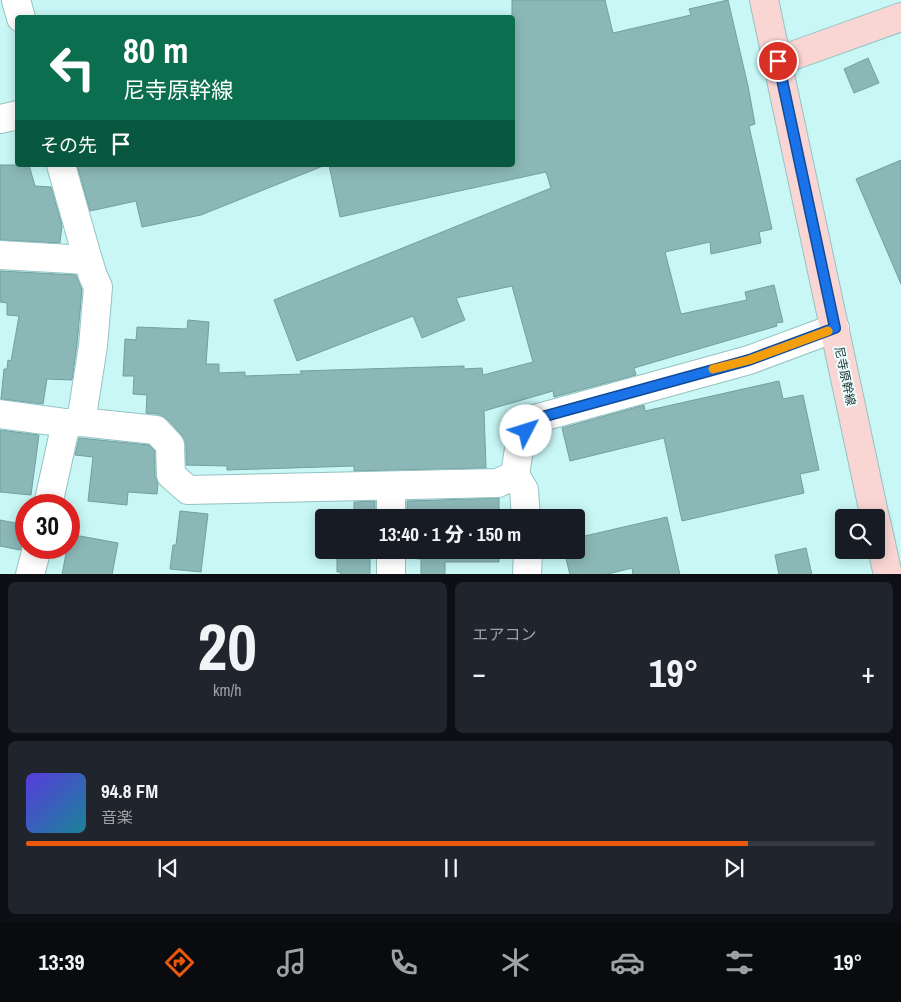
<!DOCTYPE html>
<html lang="ja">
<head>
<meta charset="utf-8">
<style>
  body { margin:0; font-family:"Archivo Narrow","Noto Sans JP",sans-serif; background:#20242c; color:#f1f3f6; height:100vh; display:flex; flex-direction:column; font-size:19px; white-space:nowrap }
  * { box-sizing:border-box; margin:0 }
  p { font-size:16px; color:#9ea1a6 }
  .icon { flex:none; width:28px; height:28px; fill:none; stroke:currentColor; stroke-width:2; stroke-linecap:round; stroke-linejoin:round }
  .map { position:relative; height:574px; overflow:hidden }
  .details { display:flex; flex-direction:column; gap:8px; padding:8px; background:#0d0f14; flex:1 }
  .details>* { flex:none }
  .hud { position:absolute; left:15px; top:15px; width:500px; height:152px; border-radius:5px; box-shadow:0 2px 12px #0003; background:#0b6e4f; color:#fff; overflow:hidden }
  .tools { position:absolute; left:835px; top:509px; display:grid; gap:10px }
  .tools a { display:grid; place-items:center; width:50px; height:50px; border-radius:5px; background:#171b24; box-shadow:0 2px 12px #0003; font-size:25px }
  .speed { position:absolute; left:15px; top:494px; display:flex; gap:10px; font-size:25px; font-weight:700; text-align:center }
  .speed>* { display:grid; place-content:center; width:65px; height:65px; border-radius:50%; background:#171b24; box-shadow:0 2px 12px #0003; line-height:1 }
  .speed .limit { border:8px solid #d22; background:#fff; color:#111 }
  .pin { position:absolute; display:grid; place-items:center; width:42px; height:42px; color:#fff; margin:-21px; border:2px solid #fff; border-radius:50%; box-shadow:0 1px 5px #0007 }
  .me { position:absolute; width:55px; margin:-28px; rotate:50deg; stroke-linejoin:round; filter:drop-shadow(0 0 4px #0008) }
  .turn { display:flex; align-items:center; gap:18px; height:105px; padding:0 25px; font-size:22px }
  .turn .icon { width:65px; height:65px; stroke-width:2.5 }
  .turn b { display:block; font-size:35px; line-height:42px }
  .then { display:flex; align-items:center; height:48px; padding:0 25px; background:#0003; gap:10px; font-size:19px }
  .big { font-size:38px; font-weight:800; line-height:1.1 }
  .details .card { flex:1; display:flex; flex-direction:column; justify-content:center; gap:8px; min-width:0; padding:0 18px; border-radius:8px; background:#20242c }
  .details .dial { align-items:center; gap:0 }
  .dial b { font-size:65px; line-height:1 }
  .song { display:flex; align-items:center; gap:15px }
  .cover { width:60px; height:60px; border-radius:8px; background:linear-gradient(135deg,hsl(250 70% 55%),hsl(190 70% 35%)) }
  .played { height:5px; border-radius:2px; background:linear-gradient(90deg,#ea580c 85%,#363941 85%) }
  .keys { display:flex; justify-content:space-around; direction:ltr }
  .heat { display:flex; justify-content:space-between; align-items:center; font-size:28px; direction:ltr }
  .details .tiles { flex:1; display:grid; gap:8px; grid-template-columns:1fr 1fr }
  .card:last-child { grid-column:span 2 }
  .trip { position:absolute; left:315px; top:509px; width:270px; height:50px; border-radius:5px; background:#171b24; box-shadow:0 2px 12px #0003; font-weight:800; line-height:50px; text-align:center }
  .tabs { display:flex; height:80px; justify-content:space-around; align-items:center; background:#090b0e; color:#9ea1a6 }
  .tabs .icon { width:35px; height:35px }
  .tabs .selected { color:#ea580c }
  .tabs b { font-size:22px; color:#f1f3f6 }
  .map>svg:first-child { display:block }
  .building { fill:#8bb8b7; stroke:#739f9f }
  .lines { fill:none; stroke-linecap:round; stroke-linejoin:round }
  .street-casing { stroke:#95c2c2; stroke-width:30 }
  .secondary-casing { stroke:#95c2c2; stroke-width:30 }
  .street { stroke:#fff; stroke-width:28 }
  .secondary { stroke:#f9d6d4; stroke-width:28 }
  .route-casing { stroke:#114b97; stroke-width:12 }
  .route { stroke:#1a73e8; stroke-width:9 }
  .slow { stroke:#f59e0b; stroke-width:9 }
  .labels { text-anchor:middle; stroke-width:4; stroke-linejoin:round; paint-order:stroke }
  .street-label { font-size:12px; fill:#1c2e2e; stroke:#ecfefd }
</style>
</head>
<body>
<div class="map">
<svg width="901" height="575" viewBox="0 0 901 575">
  <rect width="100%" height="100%" fill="#c8f7f6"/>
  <!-- building -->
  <g class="building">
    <path d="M 512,0 L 605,0 L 613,33 L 691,15 L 689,9 L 728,0 L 748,86 L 755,124 L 749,126 L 772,229 L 759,232 L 761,243 L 711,254 L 710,242 L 665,252 L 681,314 L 747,300 L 745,292 L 774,285 L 783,322 L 776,323 L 777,326 L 634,368 L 636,375 L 554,397 L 553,391 L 484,411 L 486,468 L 354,471 L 354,466 L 227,470 L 227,466 L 186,465 L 186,444 L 181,434 L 167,419 L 158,414 L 146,413 L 147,395 L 133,394 L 134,376 L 123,376 L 125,339 L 136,340 L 137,327 L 187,329 L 188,320 L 209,322 L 206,364 L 219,364 L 219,373 L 245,372 L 245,376 L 302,374 L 300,371 L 464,366 L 464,369 L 482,368 L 483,375 L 533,362 L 512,286 L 456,298 L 465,320 L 422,338 L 413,316 L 297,361 L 274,300 L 551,188 L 546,172 L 340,217 L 329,165 L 512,165 Z"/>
    <path d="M 868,58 L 879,83 L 854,93 L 844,69 Z"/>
    <path d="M 901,160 L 901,284 L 856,179 Z"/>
    <path d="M 0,165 L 29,165 L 35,186 L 51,187 L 62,225 L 60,243 L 0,240 Z"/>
    <path d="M 77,165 L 323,165 L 323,166 L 201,215 L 142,227 L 136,201 L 90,211 Z"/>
    <path d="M 0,271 L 76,275 L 82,290 L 77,344 L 72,380 L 47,379 L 43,404 L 1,399 L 4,369 L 7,369 L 8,360 L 11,361 L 19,316 L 7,315 L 7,303 L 0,302 Z"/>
    <path d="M 779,381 L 783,399 L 803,395 L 819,470 L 800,474 L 804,493 L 682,521 L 664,438 L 570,461 L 562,428 L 644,405 L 645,411 Z"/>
    <path d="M 0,430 L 39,435 L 31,495 L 0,492 Z"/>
    <path d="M 79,438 L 149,445 L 155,451 L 155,476 L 158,483 L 157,494 L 128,492 L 127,505 L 88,501 L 93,457 L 75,455 Z"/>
    <path d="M 499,498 L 499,518 L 407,518 L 407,501 Z"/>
    <path d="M 375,501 L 375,518 L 343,518 L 343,516 L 354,516 L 354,502 Z"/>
    <path d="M 180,511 L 208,514 L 201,572 L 170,569 L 173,545 L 176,545 Z"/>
    <path d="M 667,517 L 680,575 L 633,575 L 632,568 L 604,575 L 570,575 L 564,550 L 576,550 L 576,538 Z"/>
    <path d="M 0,520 L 26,525 L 24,540 L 20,550 L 0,546 Z"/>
    <path d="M 69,534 L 118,543 L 112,575 L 62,575 L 67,548 L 69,548 Z"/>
    <path d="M 806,548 L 812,575 L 779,575 L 775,555 Z"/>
    <path d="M 337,550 L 375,550 L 375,558 L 370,557 L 370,575 L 340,575 L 341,572 L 337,572 Z"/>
    <path d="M 407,550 L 499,550 L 499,562 L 445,562 L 445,575 L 421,575 L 421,559 L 407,558 Z"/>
  </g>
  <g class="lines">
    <defs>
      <g id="street">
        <path d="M 16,0 L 21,18"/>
        <path d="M 0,119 L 18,115"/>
        <path d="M 0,255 L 88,260"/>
        <path d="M 0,414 L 66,423 L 81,422 L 93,346 L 98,287 L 93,276 L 88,260 L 61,165"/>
        <path d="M 81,422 L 156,430 L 170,445 L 171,475 L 188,490 L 498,483 L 515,475"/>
        <path d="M 391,486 L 391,518"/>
        <path d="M 48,505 L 66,423"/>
        <path d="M 526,518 L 524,490 L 515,475 L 520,442 L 531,420 L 749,360 L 835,328"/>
        <path d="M 391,550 L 391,575"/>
        <path d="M 30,575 L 37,548"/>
        <path d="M 527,575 L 528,550"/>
      </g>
      <g id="secondary">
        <path d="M 764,0 L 875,518"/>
        <path d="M 778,61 L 901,17"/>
        <path d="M 876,521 L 888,575"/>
      </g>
    </defs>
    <!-- street casing -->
    <use href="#street" class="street-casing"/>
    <!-- secondary casing -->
    <use href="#secondary" class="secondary-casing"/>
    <!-- street -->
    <use href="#street" class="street"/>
    <!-- secondary -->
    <use href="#secondary" class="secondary"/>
  </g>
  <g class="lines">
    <defs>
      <path id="route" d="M 526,431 L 531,420 L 749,360 L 835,328 L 778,61"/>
    </defs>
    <!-- route casing -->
    <use href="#route" class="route-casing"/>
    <!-- route -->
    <use href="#route" class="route"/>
    <!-- slow -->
    <path class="slow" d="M 713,369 L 749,360 L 828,331"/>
  </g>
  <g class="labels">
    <!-- street labels -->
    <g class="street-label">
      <text transform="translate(845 376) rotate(78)" y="4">尼寺原幹線</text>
    </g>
  </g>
</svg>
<div class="tools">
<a><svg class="icon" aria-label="search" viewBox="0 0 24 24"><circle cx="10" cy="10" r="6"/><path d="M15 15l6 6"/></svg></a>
</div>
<div class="speed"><div class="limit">30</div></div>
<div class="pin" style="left:778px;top:61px;background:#d93025"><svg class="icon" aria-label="arrive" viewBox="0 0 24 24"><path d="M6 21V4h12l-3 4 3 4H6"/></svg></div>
<svg class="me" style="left:526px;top:431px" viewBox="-20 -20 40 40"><circle r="19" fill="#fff"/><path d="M0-13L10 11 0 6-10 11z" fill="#1a73e8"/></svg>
<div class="trip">13:40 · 1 分 · 150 m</div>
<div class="hud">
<div class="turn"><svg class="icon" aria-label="left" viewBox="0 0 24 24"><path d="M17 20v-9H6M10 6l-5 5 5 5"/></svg><div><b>80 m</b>尼寺原幹線</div></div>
<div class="then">その先<svg class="icon" aria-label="arrive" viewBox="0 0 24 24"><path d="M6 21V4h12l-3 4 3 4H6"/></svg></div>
</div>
</div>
<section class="details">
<div class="tiles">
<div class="card dial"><b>20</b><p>km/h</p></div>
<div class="card"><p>エアコン</p>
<div class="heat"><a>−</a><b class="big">19°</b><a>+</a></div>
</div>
<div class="card">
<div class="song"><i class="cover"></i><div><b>94.8 FM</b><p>音楽</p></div></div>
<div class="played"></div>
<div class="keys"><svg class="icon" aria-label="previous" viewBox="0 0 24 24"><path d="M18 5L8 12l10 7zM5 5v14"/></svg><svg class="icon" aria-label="pause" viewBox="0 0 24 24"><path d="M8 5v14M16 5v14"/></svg><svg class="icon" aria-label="next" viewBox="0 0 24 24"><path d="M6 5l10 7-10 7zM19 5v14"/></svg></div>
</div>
</div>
</section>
<nav class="tabs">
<b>13:39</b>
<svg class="icon selected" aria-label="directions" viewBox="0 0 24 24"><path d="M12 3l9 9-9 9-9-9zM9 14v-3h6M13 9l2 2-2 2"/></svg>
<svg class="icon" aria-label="music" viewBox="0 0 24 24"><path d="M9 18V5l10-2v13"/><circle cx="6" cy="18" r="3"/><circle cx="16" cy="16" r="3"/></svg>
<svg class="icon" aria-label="phone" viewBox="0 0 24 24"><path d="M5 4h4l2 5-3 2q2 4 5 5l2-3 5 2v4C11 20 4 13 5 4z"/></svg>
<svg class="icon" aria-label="climate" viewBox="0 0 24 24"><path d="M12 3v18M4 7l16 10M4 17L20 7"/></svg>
<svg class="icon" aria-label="car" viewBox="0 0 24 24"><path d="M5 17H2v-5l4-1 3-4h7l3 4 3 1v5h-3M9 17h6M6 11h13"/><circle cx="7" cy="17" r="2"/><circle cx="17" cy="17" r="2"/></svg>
<svg class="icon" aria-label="filters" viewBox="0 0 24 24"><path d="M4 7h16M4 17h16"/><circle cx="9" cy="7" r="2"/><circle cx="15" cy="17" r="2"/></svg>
<b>19°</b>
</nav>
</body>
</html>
